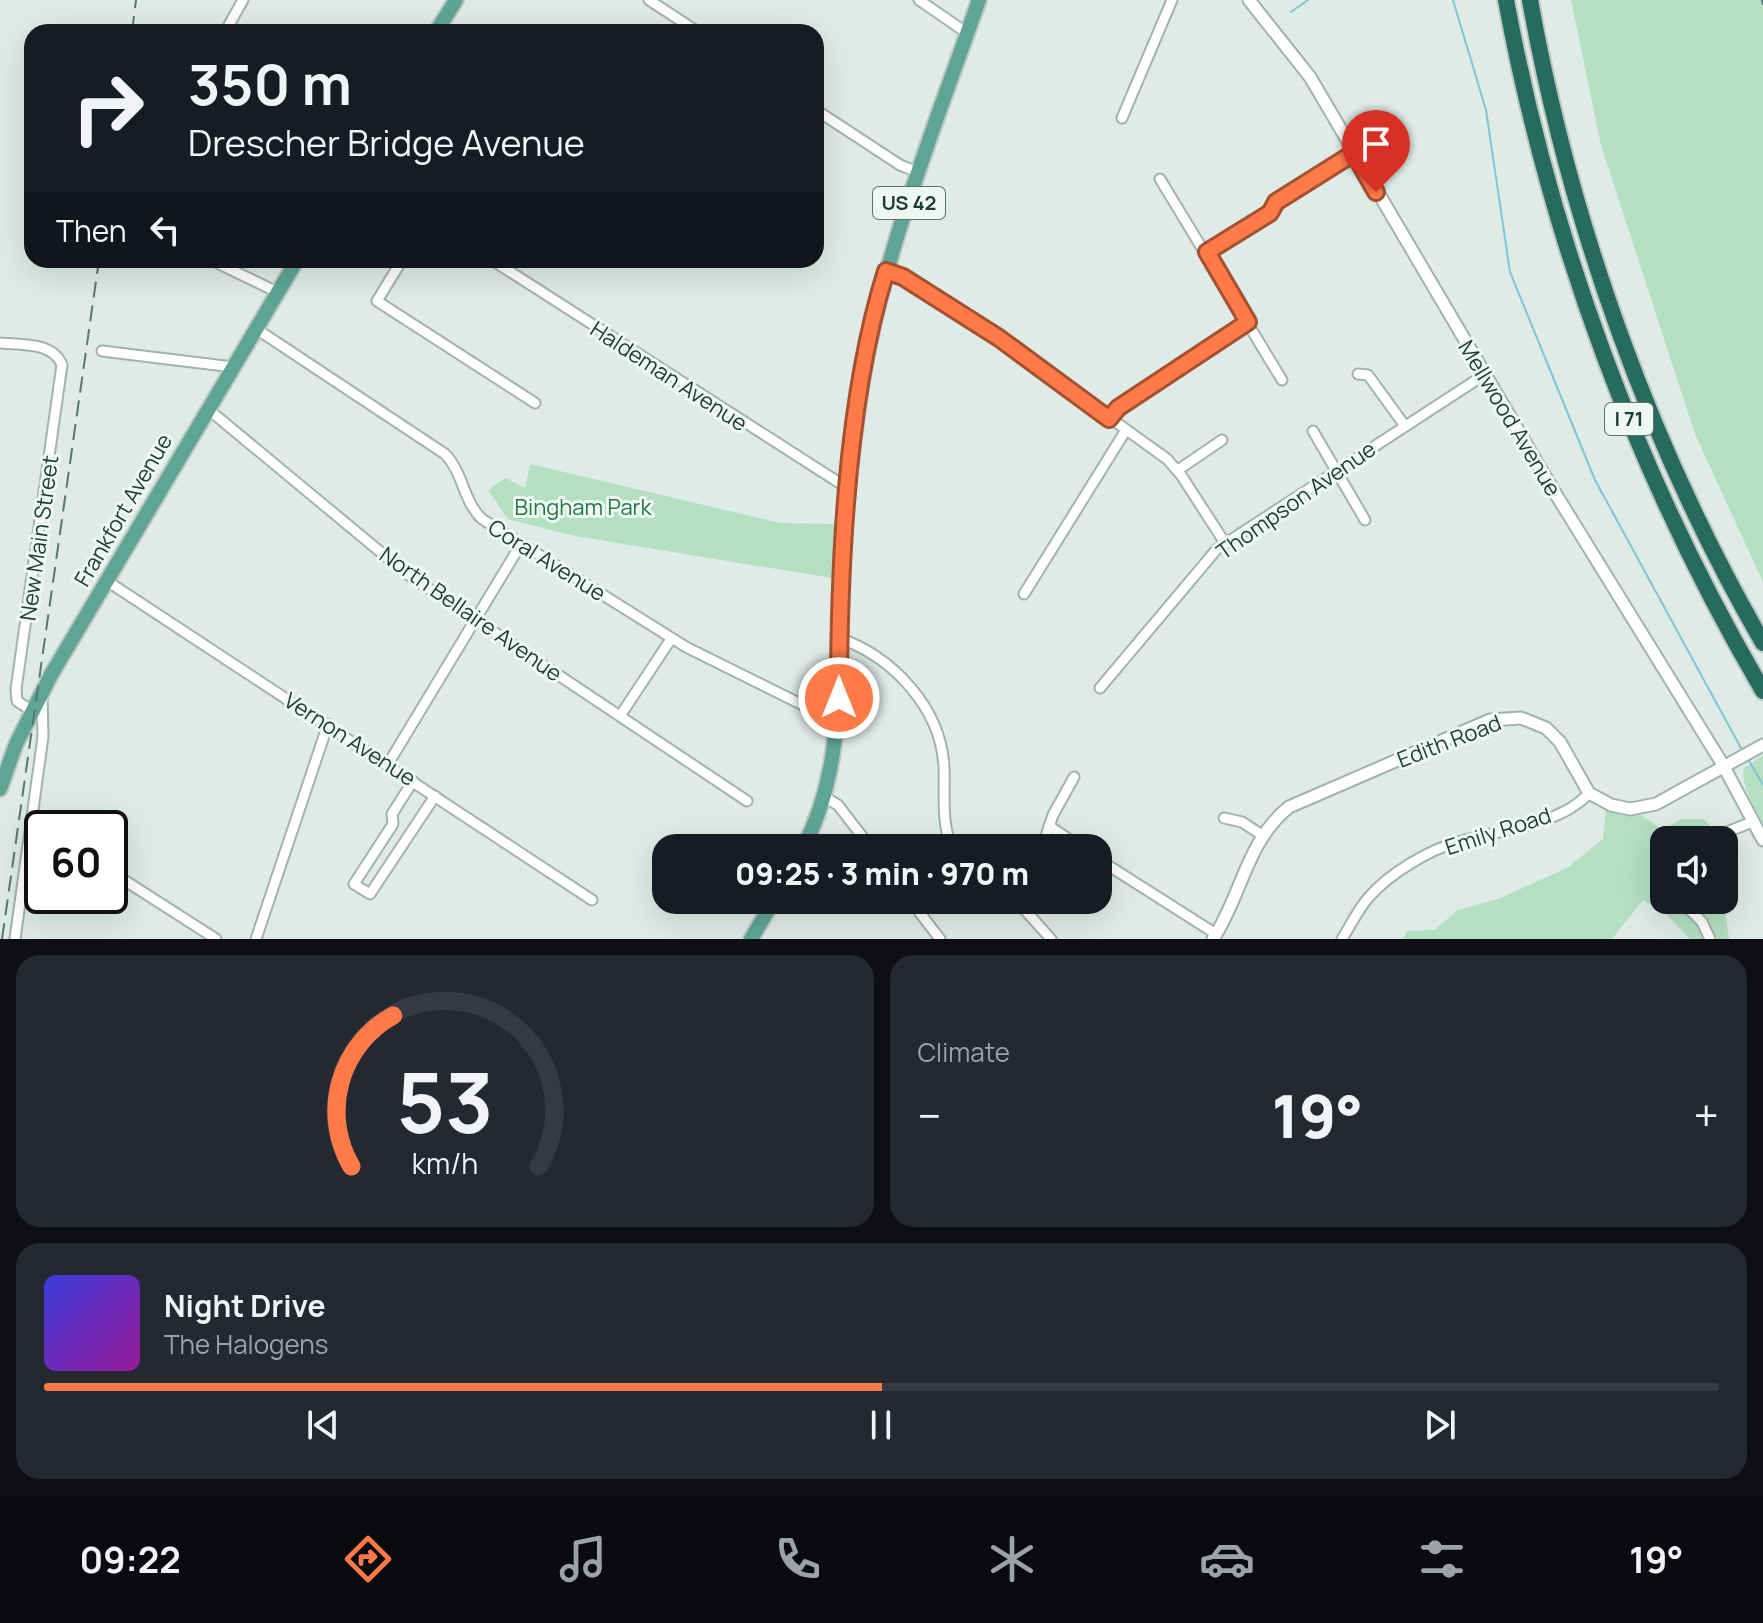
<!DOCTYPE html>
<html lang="en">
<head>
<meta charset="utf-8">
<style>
  body { margin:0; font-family:Manrope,sans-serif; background:#242831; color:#f1f3f6; height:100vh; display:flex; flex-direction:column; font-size:30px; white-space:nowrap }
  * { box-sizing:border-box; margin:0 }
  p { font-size:26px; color:#9ea1a6 }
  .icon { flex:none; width:44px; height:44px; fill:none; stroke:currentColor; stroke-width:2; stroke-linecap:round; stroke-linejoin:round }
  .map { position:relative; height:939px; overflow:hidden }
  .panel { display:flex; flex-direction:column; gap:16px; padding:16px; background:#0d0f14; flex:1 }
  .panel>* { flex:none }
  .hud { position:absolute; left:24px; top:24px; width:800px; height:244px; border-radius:24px; box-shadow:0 8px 32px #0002; background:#171b24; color:#f1f3f6; overflow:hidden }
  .controls { position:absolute; left:1650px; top:826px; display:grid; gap:16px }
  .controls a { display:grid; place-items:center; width:88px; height:88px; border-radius:16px; background:#171b24; box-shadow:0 8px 32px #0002; font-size:40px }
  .speed { position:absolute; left:24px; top:810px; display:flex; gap:16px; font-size:40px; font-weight:700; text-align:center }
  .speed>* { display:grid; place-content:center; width:104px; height:104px; border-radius:50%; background:#171b24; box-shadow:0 8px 32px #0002; line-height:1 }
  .speed .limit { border:4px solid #111; border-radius:12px; background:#fff; color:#111 }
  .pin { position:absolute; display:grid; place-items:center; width:68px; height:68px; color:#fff; margin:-82px -34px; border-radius:50% 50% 50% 0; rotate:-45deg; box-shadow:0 0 8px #0007 }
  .pin .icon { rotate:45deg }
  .me { position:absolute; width:88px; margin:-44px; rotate:0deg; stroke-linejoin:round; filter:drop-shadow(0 0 6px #0008) }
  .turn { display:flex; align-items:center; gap:28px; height:168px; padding:0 32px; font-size:36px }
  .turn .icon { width:104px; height:104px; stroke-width:2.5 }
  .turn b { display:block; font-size:56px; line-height:68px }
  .then { display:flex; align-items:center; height:76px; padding:0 32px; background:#0003; gap:16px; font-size:30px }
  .big { font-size:60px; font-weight:800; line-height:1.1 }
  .panel .tile { flex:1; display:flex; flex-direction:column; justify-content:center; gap:12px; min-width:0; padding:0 28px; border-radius:24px; background:#242831 }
  .panel .dial { align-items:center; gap:0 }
  .dial svg { height:208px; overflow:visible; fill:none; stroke:#363941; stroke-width:7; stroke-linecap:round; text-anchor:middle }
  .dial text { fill:#f1f3f6; stroke:none }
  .song { display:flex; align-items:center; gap:24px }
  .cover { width:96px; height:96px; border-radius:12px; background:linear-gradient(135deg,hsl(240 70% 55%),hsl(300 70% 35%)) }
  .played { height:8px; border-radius:4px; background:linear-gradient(90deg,#fe7b49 50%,#363941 50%) }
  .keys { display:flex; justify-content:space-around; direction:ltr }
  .heat { display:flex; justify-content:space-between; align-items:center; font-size:44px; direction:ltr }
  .panel .tiles { flex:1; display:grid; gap:16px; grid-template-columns:1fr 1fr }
  .tile:last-child { grid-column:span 2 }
  .trip { position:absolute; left:652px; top:834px; width:460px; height:80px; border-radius:24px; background:#171b24; box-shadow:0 8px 32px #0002; font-weight:800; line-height:80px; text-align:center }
  .tabs { display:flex; height:128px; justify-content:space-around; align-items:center; background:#090b0e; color:#9ea1a6 }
  .tabs .icon { width:56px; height:56px }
  .tabs .current { color:#fe7b49 }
  .tabs b { font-size:36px; color:#f1f3f6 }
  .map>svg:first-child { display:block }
  .green { fill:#b4dfc1 }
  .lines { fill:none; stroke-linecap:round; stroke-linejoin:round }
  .stream { stroke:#80c6d6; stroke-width:2 }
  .minor-casing { stroke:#a1b3ad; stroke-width:13 }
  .tertiary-casing { stroke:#a1b3ad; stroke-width:15 }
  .primary-casing { stroke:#c0c8c6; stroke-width:18 }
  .motorway-casing { stroke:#c0c8c6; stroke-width:20 }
  .minor { stroke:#fff; stroke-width:9 }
  .tertiary { stroke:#fff; stroke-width:11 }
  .primary { stroke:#5ea595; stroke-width:14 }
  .motorway { stroke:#276b5f; stroke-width:16 }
  .rail { stroke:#587870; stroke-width:2; stroke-dasharray:16 8; stroke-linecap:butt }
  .route-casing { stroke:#a5502f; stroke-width:20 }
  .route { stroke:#fe7b49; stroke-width:14 }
  .labels { text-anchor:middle; stroke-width:6; stroke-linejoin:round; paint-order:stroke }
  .shield { fill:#eef8f3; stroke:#5c746e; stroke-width:2 }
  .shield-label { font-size:20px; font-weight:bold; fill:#1e3c35 }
  .street-label { font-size:22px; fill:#1e3c35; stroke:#eef8f3 }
  .park-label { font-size:22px; fill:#257647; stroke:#eef8f3 }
</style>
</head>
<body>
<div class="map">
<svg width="1763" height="939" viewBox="0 0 1763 939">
  <rect width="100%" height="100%" fill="#deebe6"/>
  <!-- green -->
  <g class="green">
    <path d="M 1571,0 L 1763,0 L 1763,582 L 1695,434 L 1601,145 Z"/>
    <path d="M 530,464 L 780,523 L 836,524 L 832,578 L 575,536 L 508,519 L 488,490 L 505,478 L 525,488 Z"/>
    <path d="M 1763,755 L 1763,823 C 1753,805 1743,790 1743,769 Z"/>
    <path d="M 1606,809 L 1636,812 L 1662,829 L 1682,819 L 1704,819 L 1710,826 L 1707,835 L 1696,840 L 1664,840 L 1659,875 L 1664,900 C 1686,900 1706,900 1725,911 L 1729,939 L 1690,939 L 1667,915 L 1643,900 L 1612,939 L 1403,939 L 1407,931 L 1434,930 L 1458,910 L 1498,899 L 1567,868 L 1603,839 Z"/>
  </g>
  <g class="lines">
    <!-- stream -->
    <g class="stream">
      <path d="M 1453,0 L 1486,110 L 1510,272 L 1595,480 L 1742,750"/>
      <path d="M 1291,12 L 1308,0"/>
      <path d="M 1748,759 L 1763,785"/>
    </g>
    <defs>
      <g id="minor">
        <path d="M 649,0 L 698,32"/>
        <path d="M 919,0 L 967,33"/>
        <path d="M 225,32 L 243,0"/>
        <path d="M 816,110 L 900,165 L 920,173"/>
        <path d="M 1122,118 L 1172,0"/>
        <path d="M 1160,179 L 1282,380"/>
        <path d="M 1207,252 L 1270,213 L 1276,202 L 1354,153"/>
        <path d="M 211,260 L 277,292"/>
        <path d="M 402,260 L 377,301 L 535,403"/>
        <path d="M 492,260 L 849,489"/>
        <path d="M 886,271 L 903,277 L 999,338 L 1167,459 L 1181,475 L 1225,543"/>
        <path d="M 255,328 L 445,454 C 463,472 463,501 482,519 L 686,647 L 819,713 L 838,717"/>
        <path d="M 0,343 C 22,345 53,342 62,365 L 16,689 L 17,701 L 32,711"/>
        <path d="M 102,351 L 233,367"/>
        <path d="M 1358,374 L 1368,375 L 1405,426"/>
        <path d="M 208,409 L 407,574 L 747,801"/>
        <path d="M 1109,419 L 1118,408 L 1248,322"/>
        <path d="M 1313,431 L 1365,520"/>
        <path d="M 1178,470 L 1222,440"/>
        <path d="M 107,581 L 592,900"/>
        <path d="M 1024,594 L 1126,430"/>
        <path d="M 839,638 C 893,657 941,708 944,767 C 945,794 941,823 952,848"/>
        <path d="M 1100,688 L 1217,549 L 1484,375"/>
        <path d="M 620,716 L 671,639"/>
        <path d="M 388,764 L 521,544"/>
        <path d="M 413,781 L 392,814 L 393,824 L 354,884 L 370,894 L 435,796"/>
        <path d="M 824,797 L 838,805 L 871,848"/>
        <path d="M 1224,818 L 1242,822 L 1262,835"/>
        <path d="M 1049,826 L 1082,848"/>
        <path d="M 1707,840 L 1752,822"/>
        <path d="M 1042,848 L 1053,815 L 1074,777"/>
        <path d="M 1098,859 L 1216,934"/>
        <path d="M 1664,863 L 1661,874 L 1664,883"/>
        <path d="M 110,871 L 216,939"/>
        <path d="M 910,900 L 940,939"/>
        <path d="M 1016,900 L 1051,939"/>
        <path d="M 1680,900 L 1702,922 L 1710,939"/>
        <path d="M 15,939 L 43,737 L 42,696"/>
        <path d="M 256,939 L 328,724"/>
        <path d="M 1342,939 C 1351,925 1358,909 1369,897 C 1389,874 1428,850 1458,842 C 1497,830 1560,826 1589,793"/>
      </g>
      <g id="tertiary">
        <path d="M 1249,0 L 1310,77 L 1552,488 L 1723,765 L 1763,840"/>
        <path d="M 1213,939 C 1242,895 1246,842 1289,807 L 1490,720 L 1521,718 L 1546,728 L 1560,742 L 1589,793 L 1611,805 L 1630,809 L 1656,804 L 1763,745"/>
      </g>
      <g id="primary">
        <path d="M 436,32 L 456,0"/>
        <path d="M 0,789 L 16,744 L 51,675 L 297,260"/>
        <path d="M 803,848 C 846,766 836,682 840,593 C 844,527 850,460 860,394 C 881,258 934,129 979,0"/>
        <path d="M 751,939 L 774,900"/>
      </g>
      <g id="motorway">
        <path d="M 1506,0 C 1551,243 1638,477 1763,691"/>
        <path d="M 1530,0 C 1570,223 1650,447 1763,643"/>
      </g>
    </defs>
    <!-- minor casing -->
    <use href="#minor" class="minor-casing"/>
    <!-- tertiary casing -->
    <use href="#tertiary" class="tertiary-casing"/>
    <!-- primary casing -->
    <use href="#primary" class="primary-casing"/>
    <!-- motorway casing -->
    <use href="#motorway" class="motorway-casing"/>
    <!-- minor -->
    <use href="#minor" class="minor"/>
    <!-- tertiary -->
    <use href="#tertiary" class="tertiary"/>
    <!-- primary -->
    <use href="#primary" class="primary"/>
    <!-- motorway -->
    <use href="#motorway" class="motorway"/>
    <!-- rail -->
    <g class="rail">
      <path d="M 1762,0 L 1763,5"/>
      <path d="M 132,32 L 136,0"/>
      <path d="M 2,939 L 99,260"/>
    </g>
  </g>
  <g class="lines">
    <defs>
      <path id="route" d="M 839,698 C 839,566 846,398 886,271 L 903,277 L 999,338 L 1109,419 L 1118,408 L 1248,322 L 1207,252 L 1270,213 L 1276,202 L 1354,153 L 1376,192"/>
    </defs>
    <!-- route casing -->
    <use href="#route" class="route-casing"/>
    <!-- route -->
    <use href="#route" class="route"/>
  </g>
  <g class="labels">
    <!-- shield labels -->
    <g class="shield">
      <rect x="873" y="187" width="72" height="32" rx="6"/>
      <rect x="1605" y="403" width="48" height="32" rx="6"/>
    </g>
    <g class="shield-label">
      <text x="909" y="210">US 42</text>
      <text x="1629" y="426">I 71</text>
    </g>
    <!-- street labels -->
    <g class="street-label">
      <text transform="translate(669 376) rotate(33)" y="8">Haldeman Avenue</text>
      <text transform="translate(1510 418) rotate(59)" y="8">Mellwood Avenue</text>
      <text transform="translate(1296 500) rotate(-35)" y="8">Thompson Avenue</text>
      <text transform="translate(123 510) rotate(-60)" y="8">Frankfort Avenue</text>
      <text transform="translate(39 538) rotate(-82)" y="8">New Main Street</text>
      <text transform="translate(547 560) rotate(32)" y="8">Coral Avenue</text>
      <text transform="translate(471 614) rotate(35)" y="8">North Bellaire Avenue</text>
      <text transform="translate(350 739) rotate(33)" y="8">Vernon Avenue</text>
      <text transform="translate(1449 741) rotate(-21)" y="8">Edith Road</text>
      <text transform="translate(1498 831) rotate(-18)" y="8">Emily Road</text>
    </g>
    <!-- park labels -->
    <g class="park-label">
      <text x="583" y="515">Bingham Park</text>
    </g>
  </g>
</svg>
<div class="controls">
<a><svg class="icon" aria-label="sound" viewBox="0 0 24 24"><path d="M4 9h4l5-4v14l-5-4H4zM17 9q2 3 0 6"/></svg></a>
</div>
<div class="speed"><div class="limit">60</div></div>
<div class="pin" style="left:1376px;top:192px;background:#d93025"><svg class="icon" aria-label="arrive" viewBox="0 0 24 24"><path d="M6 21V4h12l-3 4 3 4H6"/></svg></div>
<svg class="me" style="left:839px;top:698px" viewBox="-20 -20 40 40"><circle r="17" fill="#fe7b49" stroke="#fff" stroke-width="3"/><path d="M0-11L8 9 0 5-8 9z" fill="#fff"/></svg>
<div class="trip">09:25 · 3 min · 970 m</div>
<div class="hud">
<div class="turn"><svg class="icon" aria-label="right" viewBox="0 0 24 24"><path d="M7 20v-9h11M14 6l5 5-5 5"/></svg><div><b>350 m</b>Drescher Bridge Avenue</div></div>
<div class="then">Then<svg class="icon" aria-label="left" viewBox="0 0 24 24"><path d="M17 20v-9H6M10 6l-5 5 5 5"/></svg></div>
</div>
</div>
<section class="panel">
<div class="tiles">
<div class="tile dial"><svg viewBox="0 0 100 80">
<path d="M14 69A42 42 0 1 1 86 69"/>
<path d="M14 69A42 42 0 0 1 30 11" stroke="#fe7b49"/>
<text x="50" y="56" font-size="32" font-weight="700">53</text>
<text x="50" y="72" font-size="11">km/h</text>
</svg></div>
<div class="tile"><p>Climate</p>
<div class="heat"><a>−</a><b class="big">19°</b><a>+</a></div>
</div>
<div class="tile">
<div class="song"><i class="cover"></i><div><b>Night Drive</b><p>The Halogens</p></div></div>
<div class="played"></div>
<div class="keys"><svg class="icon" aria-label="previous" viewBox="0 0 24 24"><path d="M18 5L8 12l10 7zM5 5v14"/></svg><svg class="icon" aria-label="pause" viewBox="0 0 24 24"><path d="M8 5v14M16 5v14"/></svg><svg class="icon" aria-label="next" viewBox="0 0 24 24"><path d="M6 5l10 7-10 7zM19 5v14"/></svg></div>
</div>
</div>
</section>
<nav class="tabs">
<b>09:22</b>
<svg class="icon current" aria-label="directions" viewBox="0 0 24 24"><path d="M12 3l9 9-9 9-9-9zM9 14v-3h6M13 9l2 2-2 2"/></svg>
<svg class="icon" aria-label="music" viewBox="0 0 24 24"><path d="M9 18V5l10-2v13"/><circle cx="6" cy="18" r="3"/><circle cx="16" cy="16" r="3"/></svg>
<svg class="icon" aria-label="phone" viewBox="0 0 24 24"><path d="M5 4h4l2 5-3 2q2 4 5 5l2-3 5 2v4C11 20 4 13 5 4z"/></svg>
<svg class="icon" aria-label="climate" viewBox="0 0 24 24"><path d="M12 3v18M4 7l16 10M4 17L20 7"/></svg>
<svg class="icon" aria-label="car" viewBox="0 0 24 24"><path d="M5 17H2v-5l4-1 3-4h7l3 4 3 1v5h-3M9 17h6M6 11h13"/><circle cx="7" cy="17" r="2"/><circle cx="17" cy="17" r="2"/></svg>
<svg class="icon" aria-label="filters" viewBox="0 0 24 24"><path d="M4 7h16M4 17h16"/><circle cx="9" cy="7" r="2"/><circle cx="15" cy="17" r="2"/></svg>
<b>19°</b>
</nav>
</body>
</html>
